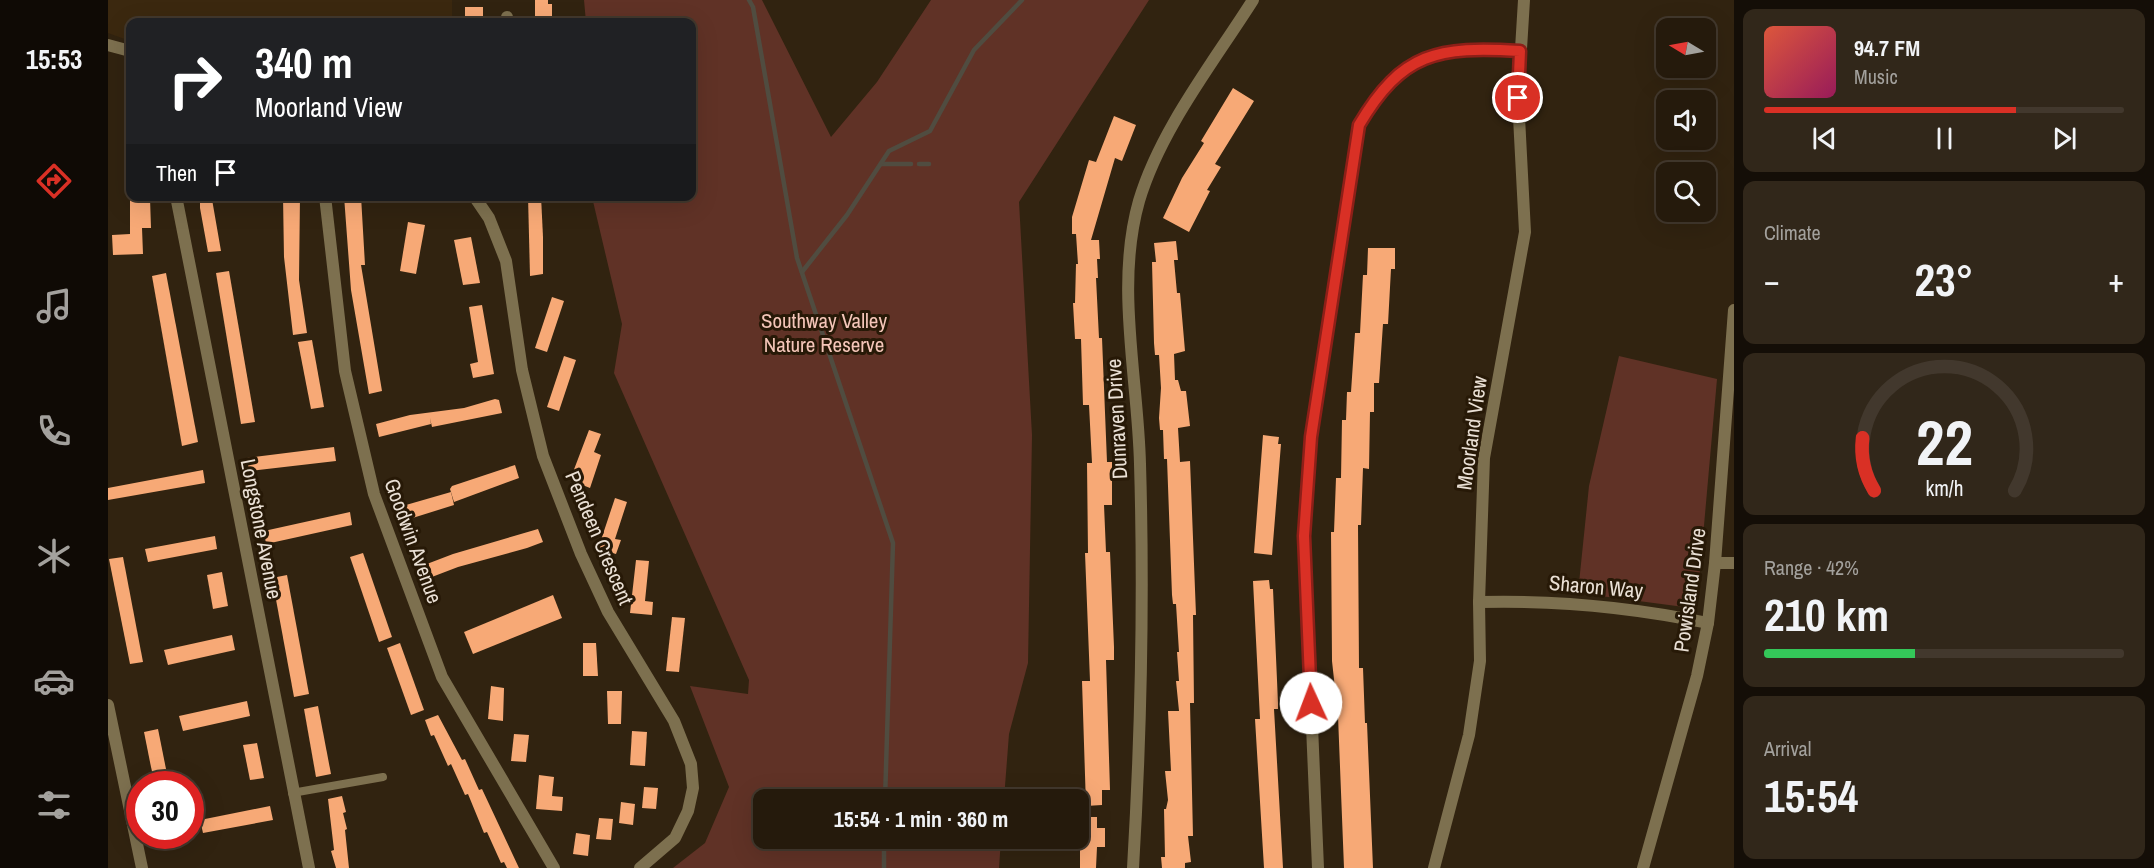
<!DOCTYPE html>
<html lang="en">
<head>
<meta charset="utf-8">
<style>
  body { margin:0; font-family:"Archivo Narrow",sans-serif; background:#31271a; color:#f1f3f6; height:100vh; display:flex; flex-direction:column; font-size:22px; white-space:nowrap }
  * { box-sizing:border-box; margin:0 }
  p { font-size:20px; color:#a3a19d }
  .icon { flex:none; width:33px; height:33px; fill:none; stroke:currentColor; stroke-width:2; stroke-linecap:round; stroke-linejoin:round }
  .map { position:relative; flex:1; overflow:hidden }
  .drawer { display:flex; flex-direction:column; gap:9px; padding:9px; background:#140e07; width:420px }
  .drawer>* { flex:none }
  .guide { position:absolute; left:18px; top:18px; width:570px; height:183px; border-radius:12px; box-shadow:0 6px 24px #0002,0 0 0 2px #42382d; background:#202124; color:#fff; overflow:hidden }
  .needle { width:39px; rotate:280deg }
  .controls { position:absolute; left:1548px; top:18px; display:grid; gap:12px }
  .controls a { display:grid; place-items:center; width:60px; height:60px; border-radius:12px; background:#251a0c; box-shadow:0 6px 24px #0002,0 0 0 2px #42382d; font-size:30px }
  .speed { position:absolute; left:18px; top:771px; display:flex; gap:12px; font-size:30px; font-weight:700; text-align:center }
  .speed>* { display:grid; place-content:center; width:78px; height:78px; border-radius:50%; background:#251a0c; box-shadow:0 6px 24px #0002,0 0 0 2px #42382d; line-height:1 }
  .speed .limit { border:9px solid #d22; background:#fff; color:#111 }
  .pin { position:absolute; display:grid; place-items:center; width:51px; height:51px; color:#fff; margin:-26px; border:3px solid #fff; border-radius:50%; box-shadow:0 2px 6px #0007 }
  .me { position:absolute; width:66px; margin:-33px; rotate:358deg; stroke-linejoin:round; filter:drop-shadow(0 0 4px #0008) }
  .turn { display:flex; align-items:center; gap:21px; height:126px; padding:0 30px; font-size:27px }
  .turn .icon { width:78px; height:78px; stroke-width:2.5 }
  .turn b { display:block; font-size:42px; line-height:51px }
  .then { display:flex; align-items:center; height:57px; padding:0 30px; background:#0003; gap:12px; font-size:22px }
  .big { font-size:45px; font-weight:700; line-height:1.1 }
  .drawer .card { flex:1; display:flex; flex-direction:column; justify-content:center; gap:9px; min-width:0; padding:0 21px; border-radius:12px; background:#31271a }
  .drawer .dial { align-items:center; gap:0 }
  .dial svg { height:156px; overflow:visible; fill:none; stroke:#42382d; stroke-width:7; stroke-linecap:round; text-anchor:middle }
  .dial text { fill:#f1f3f6; stroke:none }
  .song { display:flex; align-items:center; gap:18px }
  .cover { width:72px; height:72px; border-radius:9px; background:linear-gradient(135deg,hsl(10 70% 55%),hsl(330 70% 35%)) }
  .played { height:6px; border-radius:3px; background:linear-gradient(90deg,#d93025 70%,#42382d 70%) }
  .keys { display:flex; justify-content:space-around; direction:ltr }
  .heat { display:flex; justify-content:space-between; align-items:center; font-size:33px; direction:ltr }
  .charge { height:9px; border-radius:4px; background:linear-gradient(90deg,#34c759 42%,#42382d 0) }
  .trip { position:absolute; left:645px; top:789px; width:336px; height:60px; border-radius:12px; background:#251a0c; box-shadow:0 6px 24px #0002,0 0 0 2px #42382d; font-weight:700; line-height:60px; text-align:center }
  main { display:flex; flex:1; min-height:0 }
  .dock { display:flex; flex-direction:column; width:108px; justify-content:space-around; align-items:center; background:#0f0a05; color:#a3a19d }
  .dock .icon { width:42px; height:42px }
  .dock .active { color:#d93025 }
  .dock b { font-size:27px; color:#f1f3f6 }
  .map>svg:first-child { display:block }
  .built { fill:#3b280f }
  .green { fill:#603226 }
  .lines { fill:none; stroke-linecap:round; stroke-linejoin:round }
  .stream { stroke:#504c40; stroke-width:4.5 }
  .building { fill:#f7a976 }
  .service { stroke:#7d704f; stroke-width:8 }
  .minor { stroke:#7d704f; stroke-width:12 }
  .tertiary { stroke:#7d704f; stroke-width:12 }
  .route-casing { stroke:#8d1f18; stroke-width:15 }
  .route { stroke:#d93025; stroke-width:10 }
  .labels { text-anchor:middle; stroke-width:6; stroke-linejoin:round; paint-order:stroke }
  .park-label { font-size:21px; fill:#f5c6b9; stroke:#271907 }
  .street-label { font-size:21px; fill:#eae0d5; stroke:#271907 }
</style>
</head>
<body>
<main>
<nav class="dock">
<b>15:53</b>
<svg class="icon active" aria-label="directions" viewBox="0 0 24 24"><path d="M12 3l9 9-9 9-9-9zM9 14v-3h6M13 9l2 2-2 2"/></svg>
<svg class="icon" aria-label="music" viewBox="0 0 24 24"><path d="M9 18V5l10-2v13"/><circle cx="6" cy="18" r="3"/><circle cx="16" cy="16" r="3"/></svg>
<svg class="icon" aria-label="phone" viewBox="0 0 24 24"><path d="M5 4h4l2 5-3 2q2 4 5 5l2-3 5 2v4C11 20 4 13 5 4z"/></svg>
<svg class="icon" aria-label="climate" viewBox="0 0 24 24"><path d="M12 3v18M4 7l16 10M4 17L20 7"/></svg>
<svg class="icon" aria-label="car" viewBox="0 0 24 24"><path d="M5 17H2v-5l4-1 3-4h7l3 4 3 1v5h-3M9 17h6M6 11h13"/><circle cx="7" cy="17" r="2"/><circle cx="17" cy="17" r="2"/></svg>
<svg class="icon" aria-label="filters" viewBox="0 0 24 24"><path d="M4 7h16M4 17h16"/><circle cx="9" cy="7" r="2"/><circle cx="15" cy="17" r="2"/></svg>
</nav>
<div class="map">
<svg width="1626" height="868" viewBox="0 0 1626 868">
  <rect width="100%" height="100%" fill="#312310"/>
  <!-- built -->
  <path class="built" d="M 0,0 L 344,0 L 344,22 L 22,22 L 22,41 L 0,33 Z"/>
  <!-- green -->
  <g class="green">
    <path d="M 476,0 L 654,0 L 723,137 L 769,82 L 823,0 L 1041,0 L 911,202 L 924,435 L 920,663 L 901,734 L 896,799 L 656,800 L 656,838 L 893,839 L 891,868 L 565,868 L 597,843 L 621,787 L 582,686 L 640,694 L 641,680 L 506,373 L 514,324 L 484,197 L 584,196 L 584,22 L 478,22 Z"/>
    <path d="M 1511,356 L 1609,379 L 1590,593 L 1576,607 L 1470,593 L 1481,486 Z"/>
  </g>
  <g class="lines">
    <!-- stream -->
    <g class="stream">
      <path d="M 641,0 L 645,7 L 689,258 L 785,543 L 777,800"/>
      <path d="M 773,164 L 803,164"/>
      <path d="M 811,164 L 821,164"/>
      <path d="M 694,272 L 739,215 L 781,151 L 822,131 L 866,50 L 914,0"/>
      <path d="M 776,868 L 776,838"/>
    </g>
  </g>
  <!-- building -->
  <g class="building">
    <path d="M 427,0 L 440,0 L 440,4 L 444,4 L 444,22 L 433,22 L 433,19 L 427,19 Z"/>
    <rect x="357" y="7" width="18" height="15"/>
    <path d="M 1125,88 L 1146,101 L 1107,164 L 1113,167 L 1099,190 L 1102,191 L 1081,232 L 1055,218 L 1074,178 L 1096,143 L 1093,141 Z"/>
    <path d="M 1006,116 L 1028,125 L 1014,161 L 1007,158 L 983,240 L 991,240 L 992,259 L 989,259 L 990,278 L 988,278 L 991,338 L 994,338 L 999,462 L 1004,462 L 1004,505 L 996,505 L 998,552 L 1002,552 L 1006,647 L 1006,660 L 998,660 L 1002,790 L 994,790 L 994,805 L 978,806 L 974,681 L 982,681 L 977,553 L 980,553 L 979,463 L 984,463 L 981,405 L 975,405 L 973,339 L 967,339 L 965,303 L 967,303 L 968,264 L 970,264 L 968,234 L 964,234 L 964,217 L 981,160 L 988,162 Z"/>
    <path d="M 22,196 L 42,198 L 43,228 L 34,228 L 35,254 L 5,255 L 4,235 L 22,234 Z"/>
    <path d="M 175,196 L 192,196 L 191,280 L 199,333 L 185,335 L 176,257 Z"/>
    <path d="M 236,196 L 253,196 L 257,265 L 253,265 L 274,391 L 261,394 L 243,290 Z"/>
    <path d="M 420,196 L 433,196 L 435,237 L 435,274 L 422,276 Z"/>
    <path d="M 104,199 L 105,205 L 113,251 L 100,252 L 92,208 L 92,201 Z"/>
    <path d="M 300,222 L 317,225 L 308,274 L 292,271 Z"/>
    <path d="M 363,237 L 372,283 L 355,285 L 346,240 Z"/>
    <path d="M 1068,241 L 1070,260 L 1066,260 L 1069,293 L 1072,293 L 1077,351 L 1066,354 L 1067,380 L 1070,380 L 1073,391 L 1078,391 L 1082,426 L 1070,428 L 1072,462 L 1082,461 L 1088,615 L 1085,615 L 1086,703 L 1082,703 L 1085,836 L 1080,836 L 1083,862 L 1077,863 L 1077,868 L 1054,868 L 1053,857 L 1057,857 L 1056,809 L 1058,809 L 1060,800 L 1057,771 L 1063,771 L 1060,711 L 1071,711 L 1068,681 L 1071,681 L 1069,652 L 1071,652 L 1068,604 L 1065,604 L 1064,595 L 1059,459 L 1056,459 L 1055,430 L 1052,430 L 1051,418 L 1053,388 L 1051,355 L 1047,355 L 1046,343 L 1044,262 L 1048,262 L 1046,243 Z"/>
    <path d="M 1260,248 L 1287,248 L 1287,269 L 1283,269 L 1280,324 L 1275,324 L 1271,383 L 1266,383 L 1266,412 L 1262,412 L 1261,469 L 1255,468 L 1253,525 L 1250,525 L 1251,668 L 1255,668 L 1257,723 L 1259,723 L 1265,868 L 1236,868 L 1230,716 L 1224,661 L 1223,532 L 1226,532 L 1228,478 L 1233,478 L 1234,420 L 1238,420 L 1239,392 L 1243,392 L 1247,333 L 1252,333 L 1255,275 L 1259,275 Z"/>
    <path d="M 121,271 L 147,422 L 133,424 L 108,273 Z"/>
    <path d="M 58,273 L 90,442 L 74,446 L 44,276 Z"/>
    <path d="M 444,297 L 456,301 L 439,352 L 427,348 Z"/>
    <path d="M 374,305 L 386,374 L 365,378 L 362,364 L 370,362 L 361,307 Z"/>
    <path d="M 204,340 L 216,407 L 203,409 L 190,342 Z"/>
    <path d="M 456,356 L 468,360 L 451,411 L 439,407 Z"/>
    <path d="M 387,399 L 391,400 L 394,413 L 324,427 L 322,418 L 323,424 L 271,437 L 268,424 L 302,415 L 356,408 Z"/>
    <path d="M 481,430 L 493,434 L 486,452 L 493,455 L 482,488 L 462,480 Z"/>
    <path d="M 1155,435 L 1171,437 L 1170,444 L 1173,444 L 1164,555 L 1146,553 Z"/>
    <path d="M 226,447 L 228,461 L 141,471 L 139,458 Z"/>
    <path d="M 407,465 L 411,478 L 346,502 L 342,489 L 344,486 Z"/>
    <path d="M 95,470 L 97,483 L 0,500 L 0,488 Z"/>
    <path d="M 343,492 L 346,505 L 295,521 L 291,507 Z"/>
    <path d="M 507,498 L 519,502 L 507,539 L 513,540 L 508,554 L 490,549 Z"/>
    <path d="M 242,512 L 244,525 L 158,544 L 156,531 Z"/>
    <path d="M 430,529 L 435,542 L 419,548 L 350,567 L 316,580 L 311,567 L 345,554 Z"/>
    <path d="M 107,536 L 109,549 L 40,562 L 37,549 Z"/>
    <path d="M 255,553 L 284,637 L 271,642 L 242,557 Z"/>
    <path d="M 15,557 L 35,662 L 22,664 L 1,559 Z"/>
    <path d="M 528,560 L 541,561 L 537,601 L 545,602 L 544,615 L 522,613 Z"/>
    <path d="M 114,572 L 120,606 L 105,609 L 99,575 Z"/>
    <path d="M 179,575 L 201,694 L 186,697 L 164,578 Z"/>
    <path d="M 1161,580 L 1162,589 L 1165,589 L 1170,703 L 1170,709 L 1166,709 L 1175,868 L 1156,868 L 1147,719 L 1152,719 L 1145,581 Z"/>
    <path d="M 445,595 L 454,618 L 365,654 L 356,632 Z"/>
    <path d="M 564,617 L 577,618 L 571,672 L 558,671 Z"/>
    <path d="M 124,635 L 127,650 L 60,665 L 56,650 Z"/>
    <path d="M 292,643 L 316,710 L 303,715 L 279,648 Z"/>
    <path d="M 475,643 L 488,643 L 490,676 L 475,676 Z"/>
    <path d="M 383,686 L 396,688 L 395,721 L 380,719 Z"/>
    <path d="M 499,691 L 514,691 L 513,724 L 500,724 Z"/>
    <path d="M 139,701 L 142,716 L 75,731 L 71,716 Z"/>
    <path d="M 210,706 L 223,774 L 208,777 L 196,709 Z"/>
    <path d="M 330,715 L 354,760 L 357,759 L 371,790 L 374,789 L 411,868 L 399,868 L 396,862 L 393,863 L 379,832 L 376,833 L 360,794 L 357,795 L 343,764 L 340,766 L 326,735 L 323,736 L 317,720 Z"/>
    <path d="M 50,729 L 61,784 L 47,784 L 43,767 L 36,732 Z"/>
    <path d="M 524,731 L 539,732 L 537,766 L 522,765 Z"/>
    <path d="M 406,734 L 421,735 L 418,762 L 403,761 Z"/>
    <path d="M 149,743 L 156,778 L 142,780 L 135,745 Z"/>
    <path d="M 431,775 L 446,777 L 444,796 L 455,797 L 454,811 L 428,809 Z"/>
    <path d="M 536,787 L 550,788 L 548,809 L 534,808 Z"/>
    <path d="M 234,796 L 238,812 L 235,813 L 239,829 L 237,830 L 241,868 L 228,868 L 223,851 L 226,850 L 220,799 Z"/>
    <path d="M 513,802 L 527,804 L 525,825 L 511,823 Z"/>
    <path d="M 162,806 L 165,820 L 95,833 L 92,820 Z"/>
    <path d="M 972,817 L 989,817 L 989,828 L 997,828 L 997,847 L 989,847 L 988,868 L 972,868 Z"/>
    <path d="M 491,818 L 505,819 L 503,840 L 488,839 Z"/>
    <path d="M 468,833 L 482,835 L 480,856 L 465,854 Z"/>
  </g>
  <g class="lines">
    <!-- service -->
    <path class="service" d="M 184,793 L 275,777"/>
    <!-- minor -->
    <g class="minor">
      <path d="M 399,17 L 399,22"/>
      <path d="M 0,45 L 22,51"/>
      <path d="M 68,196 L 201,868"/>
      <path d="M 217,196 L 237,371 L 266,494 L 334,677 L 446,868"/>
      <path d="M 366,196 L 381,218 L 398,261 L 414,370 L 435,456 L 473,554 L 500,612 L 566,721 L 583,764 L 585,788 L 580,811 L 567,838 L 532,868"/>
      <path d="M 1607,563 L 1626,563"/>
      <path d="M 1371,602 C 1449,600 1523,607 1600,623"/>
      <path d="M 1025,868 C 1033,733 1036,599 1032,464 C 1030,378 1007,285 1031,201 C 1052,130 1105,63 1145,0"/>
      <path d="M 1210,868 L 1196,536 L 1203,437 L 1251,125 C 1295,52 1329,46 1412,51"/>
      <path d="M 1326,868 L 1361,735 L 1372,661 L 1371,602 L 1376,458 L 1417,232 L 1410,98 L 1416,0"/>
      <path d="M 1535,868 L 1589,676 L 1600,623 L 1607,563 L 1626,310"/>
    </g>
    <!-- tertiary -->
    <path class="tertiary" d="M 0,705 L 34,868"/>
  </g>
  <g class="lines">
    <defs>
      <path id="route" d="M 1203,703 L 1196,536 L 1203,437 L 1251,125 C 1294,52 1330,46 1412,51 L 1410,98"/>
    </defs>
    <!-- route casing -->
    <use href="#route" class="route-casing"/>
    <!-- route -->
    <use href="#route" class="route"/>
  </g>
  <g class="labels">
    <!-- park labels -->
    <g class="park-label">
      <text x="716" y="328">Southway Valley<tspan x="716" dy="24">Nature Reserve</tspan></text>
    </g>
    <!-- street labels -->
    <g class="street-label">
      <text transform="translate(1009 419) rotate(-93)" y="7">Dunraven Drive</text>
      <text transform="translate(1364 433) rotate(-82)" y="7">Moorland View</text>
      <text transform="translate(153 529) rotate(79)" y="7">Longstone Avenue</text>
      <text transform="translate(491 538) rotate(67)" y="7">Pendeen Crescent</text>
      <text transform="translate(305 541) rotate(70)" y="7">Goodwin Avenue</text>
      <text transform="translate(1488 587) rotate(5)" y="7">Sharon Way</text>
      <text transform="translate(1582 590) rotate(-82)" y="7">Powisland Drive</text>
    </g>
  </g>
</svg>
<div class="controls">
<a><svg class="needle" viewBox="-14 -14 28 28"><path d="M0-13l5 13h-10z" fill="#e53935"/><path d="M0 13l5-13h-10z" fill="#a3a19d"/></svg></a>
<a><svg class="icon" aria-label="sound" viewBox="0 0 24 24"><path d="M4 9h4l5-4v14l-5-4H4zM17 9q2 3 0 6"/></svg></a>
<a><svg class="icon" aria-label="search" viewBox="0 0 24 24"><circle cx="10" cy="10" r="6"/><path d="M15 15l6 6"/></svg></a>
</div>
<div class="speed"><div class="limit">30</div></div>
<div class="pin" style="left:1410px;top:98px;background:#d93025"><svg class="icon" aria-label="arrive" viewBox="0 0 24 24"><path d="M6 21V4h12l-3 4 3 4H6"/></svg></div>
<svg class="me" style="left:1203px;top:703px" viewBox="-20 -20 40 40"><circle r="19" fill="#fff"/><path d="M0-13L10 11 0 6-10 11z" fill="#d93025"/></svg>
<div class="trip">15:54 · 1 min · 360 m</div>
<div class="guide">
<div class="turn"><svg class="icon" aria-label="right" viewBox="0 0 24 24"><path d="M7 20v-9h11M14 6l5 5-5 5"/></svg><div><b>340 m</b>Moorland View</div></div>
<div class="then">Then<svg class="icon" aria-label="arrive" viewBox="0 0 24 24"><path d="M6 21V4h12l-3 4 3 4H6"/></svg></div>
</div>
</div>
<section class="drawer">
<div class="card">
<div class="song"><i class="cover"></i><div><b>94.7 FM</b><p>Music</p></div></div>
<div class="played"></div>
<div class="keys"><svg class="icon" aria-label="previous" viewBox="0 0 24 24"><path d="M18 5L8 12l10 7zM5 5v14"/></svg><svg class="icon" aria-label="pause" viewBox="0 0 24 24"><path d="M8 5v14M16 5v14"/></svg><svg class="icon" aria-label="next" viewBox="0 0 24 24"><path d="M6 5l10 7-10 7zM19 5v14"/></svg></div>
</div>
<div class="card"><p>Climate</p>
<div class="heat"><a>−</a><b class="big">23°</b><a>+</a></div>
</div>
<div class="card dial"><svg viewBox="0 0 100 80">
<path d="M14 69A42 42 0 1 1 86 69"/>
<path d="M14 69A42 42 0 0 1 8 42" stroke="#d93025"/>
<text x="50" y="56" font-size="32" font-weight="700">22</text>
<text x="50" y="72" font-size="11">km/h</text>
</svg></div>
<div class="card"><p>Range · 42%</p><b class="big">210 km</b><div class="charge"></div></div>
<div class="card"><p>Arrival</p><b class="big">15:54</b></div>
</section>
</main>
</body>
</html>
